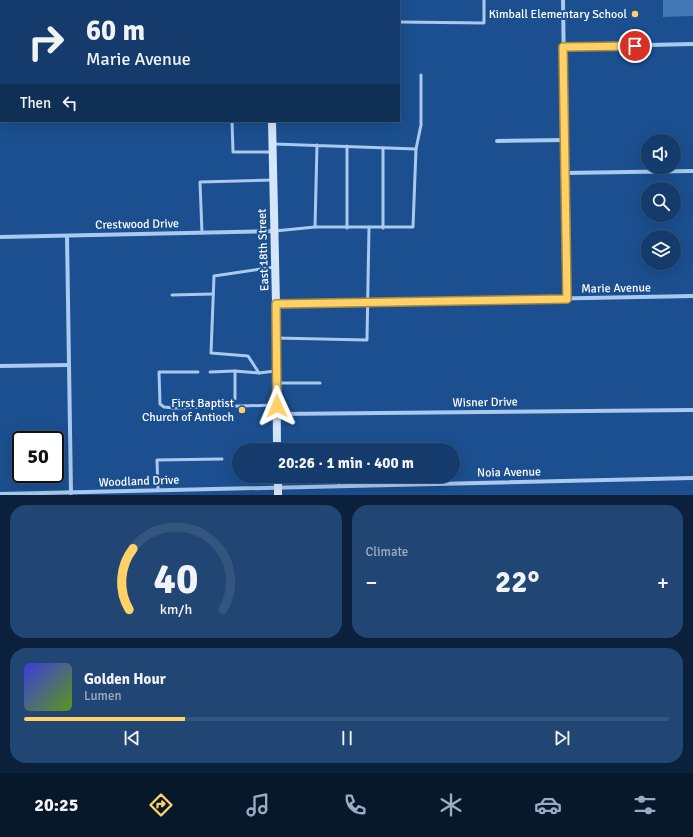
<!DOCTYPE html>
<html lang="en">
<head>
<meta charset="utf-8">
<style>
  body { margin:0; font-family:Signika,sans-serif; background:#214673; color:#f1f3f6; height:100vh; display:flex; flex-direction:column; font-size:15px; white-space:nowrap }
  * { box-sizing:border-box; margin:0 }
  p { font-size:13px; color:#9dadc1 }
  .icon { flex:none; width:22px; height:22px; fill:none; stroke:currentColor; stroke-width:2; stroke-linecap:round; stroke-linejoin:round }
  .map { position:relative; height:495px; overflow:hidden }
  .sheet { display:flex; flex-direction:column; gap:10px; padding:10px; background:#0b203b; flex:1 }
  .sheet>* { flex:none }
  .top-card { position:absolute; left:0px; top:0px; width:400px; height:122px; box-shadow:0 4px 16px #0002,0 0 0 1px #33557e; background:#143b6b; color:#f1f3f6; overflow:hidden }
  .fabs { position:absolute; left:641px; top:134px; display:grid; gap:8px }
  .fabs a { display:grid; place-items:center; width:40px; height:40px; border-radius:50%; background:#143b6b; box-shadow:0 4px 16px #0002,0 0 0 1px #33557e; font-size:20px }
  .speed { position:absolute; left:12px; top:431px; display:flex; gap:8px; font-size:20px; font-weight:700; text-align:center }
  .speed>* { display:grid; place-content:center; width:52px; height:52px; border-radius:50%; background:#143b6b; box-shadow:0 4px 16px #0002,0 0 0 1px #33557e; line-height:1 }
  .speed .limit { border:2px solid #111; border-radius:6px; background:#fff; color:#111 }
  .pin { position:absolute; display:grid; place-items:center; width:34px; height:34px; color:#fff; margin:-17px; border:2px solid #fff; border-radius:50%; box-shadow:0 1px 4px #0007 }
  .me { position:absolute; width:44px; margin:-22px; rotate:359deg; stroke-linejoin:round; filter:drop-shadow(0 0 3px #0008) }
  .turn { display:flex; align-items:center; gap:14px; height:84px; padding:0 20px; font-size:18px }
  .turn .icon { width:52px; height:52px; stroke-width:2.5 }
  .turn b { display:block; font-size:28px; line-height:34px }
  .then { display:flex; align-items:center; height:38px; padding:0 20px; background:#0003; gap:8px; font-size:15px }
  .big { font-size:30px; font-weight:700; line-height:1.1 }
  .sheet .widget { flex:1; display:flex; flex-direction:column; justify-content:center; gap:6px; min-width:0; padding:0 14px; border-radius:16px; background:#214673 }
  .sheet .dial { align-items:center; gap:0 }
  .dial svg { height:104px; overflow:visible; fill:none; stroke:#33557e; stroke-width:7; stroke-linecap:round; text-anchor:middle }
  .dial text { fill:#f1f3f6; stroke:none }
  .song { display:flex; align-items:center; gap:12px }
  .cover { width:48px; height:48px; border-radius:6px; background:linear-gradient(135deg,hsl(240 70% 55%),hsl(90 70% 35%)) }
  .played { height:4px; border-radius:2px; background:linear-gradient(90deg,#ffd166 25%,#33557e 25%) }
  .keys { display:flex; justify-content:space-around; direction:ltr }
  .heat { display:flex; justify-content:space-between; align-items:center; font-size:22px; direction:ltr }
  .sheet .tiles { flex:1; display:grid; gap:10px; grid-template-columns:1fr 1fr }
  .widget:last-child { grid-column:span 2 }
  .trip { position:absolute; left:232px; top:443px; width:228px; height:40px; border-radius:20px; background:#143b6b; box-shadow:0 4px 16px #0002,0 0 0 1px #33557e; font-weight:700; line-height:40px; text-align:center }
  .tab-bar { display:flex; height:64px; justify-content:space-around; align-items:center; background:#08182b; color:#9dadc1 }
  .tab-bar .icon { width:28px; height:28px }
  .tab-bar .on { color:#ffd166 }
  .tab-bar b { font-size:18px; color:#f1f3f6 }
  .map>svg:first-child { display:block }
  .building { fill:#4478b7 }
  .lines { fill:none; stroke-linecap:round; stroke-linejoin:round }
  .lane { stroke:#a9c9ee; stroke-width:3 }
  .street { stroke:#a9c9ee; stroke-width:4 }
  .secondary { stroke:#d6e6fa; stroke-width:8 }
  .route-casing { stroke:#a68842; stroke-width:10 }
  .route { stroke:#ffd166; stroke-width:7 }
  .poi-dot { fill:#ffd166; stroke:#1b4f8f; stroke-width:1.5 }
  .labels { text-anchor:middle; stroke-width:4; stroke-linejoin:round; paint-order:stroke }
  .poi-label { font-size:12px; fill:#fff; stroke:#1b4f8f; text-anchor:end }
  .street-label { font-size:12px; fill:#fff; stroke:#1b4f8f }
</style>
</head>
<body>
<div class="map">
<svg width="693" height="495" viewBox="0 0 693 495">
  <rect width="100%" height="100%" fill="#1b4f8f"/>
  <!-- building -->
  <path class="building" d="M 663,0 L 693,0 L 693,16 L 663,17 Z"/>
  <g class="lines">
    <!-- lane -->
    <g class="lane">
      <path d="M 315,0 L 315,1"/>
      <path d="M 368,0 L 368,1"/>
      <path d="M 399,22 L 484,23 L 484,0"/>
      <path d="M 232,121 L 233,152 L 272,152"/>
      <path d="M 274,144 L 416,149 L 413,227 L 315,227 L 317,145"/>
      <path d="M 347,146 L 347,228"/>
      <path d="M 383,148 L 383,228"/>
      <path d="M 416,149 L 421,125 L 421,75"/>
      <path d="M 275,231 L 315,227"/>
      <path d="M 202,233 L 200,182 L 273,180"/>
      <path d="M 172,295 L 213,294"/>
      <path d="M 276,338 L 367,340 L 369,227"/>
      <path d="M 198,372 L 159,372 L 160,404 L 164,407 L 174,408 L 276,405"/>
      <path d="M 210,372 L 235,371"/>
      <path d="M 259,373 L 248,356 L 211,353 L 214,276 L 274,267"/>
      <path d="M 277,383 L 320,383"/>
      <path d="M 235,399 L 235,371 L 259,373 L 275,371"/>
      <path d="M 338,476 L 339,485"/>
      <path d="M 158,490 L 157,460 L 222,459"/>
    </g>
    <!-- street -->
    <g class="street">
      <path d="M 563,0 L 567,299"/>
      <path d="M 563,47 L 693,44"/>
      <path d="M 0,84 L 1,83"/>
      <path d="M 497,141 L 565,140"/>
      <path d="M 565,173 L 693,171"/>
      <path d="M 67,236 L 71,493"/>
      <path d="M 0,237 L 274,231"/>
      <path d="M 276,304 L 693,296"/>
      <path d="M 0,366 L 69,365"/>
      <path d="M 277,414 L 693,410"/>
      <path d="M 0,494 L 693,478"/>
    </g>
    <!-- secondary -->
    <g class="secondary">
      <path d="M 270,0 L 270,1"/>
      <path d="M 272,121 L 276,304 L 277,450"/>
      <path d="M 278,476 L 278,495"/>
    </g>
  </g>
  <g class="lines">
    <defs>
      <path id="route" d="M 277,406 L 276,304 L 567,299 L 563,47 L 635,46"/>
    </defs>
    <!-- route casing -->
    <use href="#route" class="route-casing"/>
    <!-- route -->
    <use href="#route" class="route"/>
  </g>
  <!-- markers -->
  <g class="poi-dot">
    <circle cx="635" cy="14" r="4"/>
    <circle cx="242" cy="410" r="4"/>
  </g>
  <g class="labels">
    <!-- poi labels -->
    <g class="poi-label">
      <text x="627" y="18">Kimball Elementary School</text>
      <text x="234" y="407">First Baptist<tspan x="234" dy="14">Church of Antioch</tspan></text>
    </g>
    <!-- street labels -->
    <g class="street-label">
      <text transform="translate(137 224) rotate(-1)" y="4">Crestwood Drive</text>
      <text transform="translate(263 250) rotate(-92)" y="4">East 18th Street</text>
      <text transform="translate(616 288) rotate(-1)" y="4">Marie Avenue</text>
      <text transform="translate(485 402) rotate(-1)" y="4">Wisner Drive</text>
      <text transform="translate(509 472) rotate(-1)" y="4">Noia Avenue</text>
      <text transform="translate(139 481) rotate(-2)" y="4">Woodland Drive</text>
    </g>
  </g>
</svg>
<div class="fabs">
<a><svg class="icon" aria-label="sound" viewBox="0 0 24 24"><path d="M4 9h4l5-4v14l-5-4H4zM17 9q2 3 0 6"/></svg></a>
<a><svg class="icon" aria-label="search" viewBox="0 0 24 24"><circle cx="10" cy="10" r="6"/><path d="M15 15l6 6"/></svg></a>
<a><svg class="icon" aria-label="layers" viewBox="0 0 24 24"><path d="M12 4l9 5-9 5-9-5zM3 14l9 5 9-5"/></svg></a>
</div>
<div class="speed"><div class="limit">50</div></div>
<div class="pin" style="left:635px;top:46px;background:#d93025"><svg class="icon" aria-label="arrive" viewBox="0 0 24 24"><path d="M6 21V4h12l-3 4 3 4H6"/></svg></div>
<svg class="me" style="left:277px;top:406px" viewBox="-20 -20 40 40"><path d="M0-17L14 15 0 8-14 15z" fill="#ffd166" stroke="#fff" stroke-width="4"/></svg>
<div class="trip">20:26 · 1 min · 400 m</div>
<div class="top-card">
<div class="turn"><svg class="icon" aria-label="right" viewBox="0 0 24 24"><path d="M7 20v-9h11M14 6l5 5-5 5"/></svg><div><b>60 m</b>Marie Avenue</div></div>
<div class="then">Then<svg class="icon" aria-label="left" viewBox="0 0 24 24"><path d="M17 20v-9H6M10 6l-5 5 5 5"/></svg></div>
</div>
</div>
<section class="sheet">
<div class="tiles">
<div class="widget dial"><svg viewBox="0 0 100 80">
<path d="M14 69A42 42 0 1 1 86 69"/>
<path d="M14 69A42 42 0 0 1 17 22" stroke="#ffd166"/>
<text x="50" y="56" font-size="32" font-weight="700">40</text>
<text x="50" y="72" font-size="11">km/h</text>
</svg></div>
<div class="widget"><p>Climate</p>
<div class="heat"><a>−</a><b class="big">22°</b><a>+</a></div>
</div>
<div class="widget">
<div class="song"><i class="cover"></i><div><b>Golden Hour</b><p>Lumen</p></div></div>
<div class="played"></div>
<div class="keys"><svg class="icon" aria-label="previous" viewBox="0 0 24 24"><path d="M18 5L8 12l10 7zM5 5v14"/></svg><svg class="icon" aria-label="pause" viewBox="0 0 24 24"><path d="M8 5v14M16 5v14"/></svg><svg class="icon" aria-label="next" viewBox="0 0 24 24"><path d="M6 5l10 7-10 7zM19 5v14"/></svg></div>
</div>
</div>
</section>
<nav class="tab-bar">
<b>20:25</b>
<svg class="icon on" aria-label="directions" viewBox="0 0 24 24"><path d="M12 3l9 9-9 9-9-9zM9 14v-3h6M13 9l2 2-2 2"/></svg>
<svg class="icon" aria-label="music" viewBox="0 0 24 24"><path d="M9 18V5l10-2v13"/><circle cx="6" cy="18" r="3"/><circle cx="16" cy="16" r="3"/></svg>
<svg class="icon" aria-label="phone" viewBox="0 0 24 24"><path d="M5 4h4l2 5-3 2q2 4 5 5l2-3 5 2v4C11 20 4 13 5 4z"/></svg>
<svg class="icon" aria-label="climate" viewBox="0 0 24 24"><path d="M12 3v18M4 7l16 10M4 17L20 7"/></svg>
<svg class="icon" aria-label="car" viewBox="0 0 24 24"><path d="M5 17H2v-5l4-1 3-4h7l3 4 3 1v5h-3M9 17h6M6 11h13"/><circle cx="7" cy="17" r="2"/><circle cx="17" cy="17" r="2"/></svg>
<svg class="icon" aria-label="filters" viewBox="0 0 24 24"><path d="M4 7h16M4 17h16"/><circle cx="9" cy="7" r="2"/><circle cx="15" cy="17" r="2"/></svg>
</nav>
</body>
</html>
